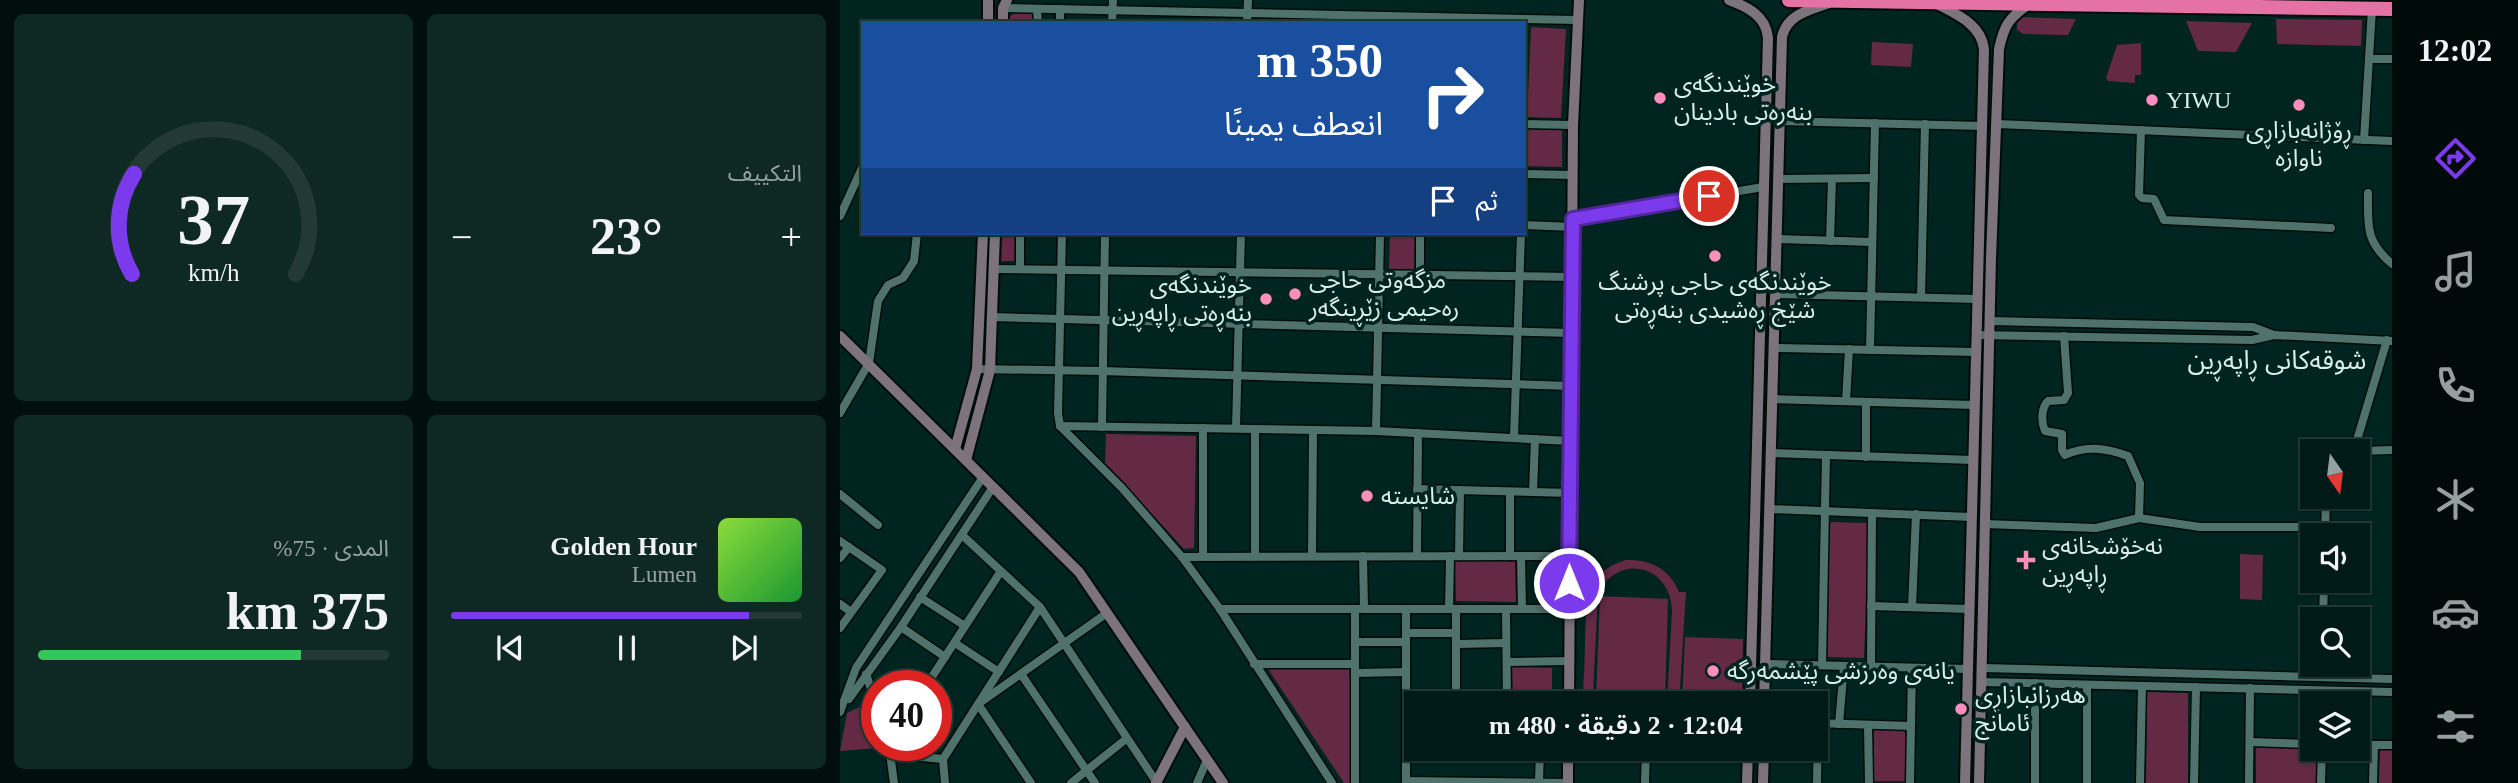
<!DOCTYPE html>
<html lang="ar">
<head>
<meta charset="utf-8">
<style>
  body { margin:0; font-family:"Times New Roman","Noto Sans Arabic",serif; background:#0e2824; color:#f1f3f6; direction:rtl; height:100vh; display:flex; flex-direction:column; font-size:26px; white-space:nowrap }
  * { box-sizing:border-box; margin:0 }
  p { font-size:23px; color:#95a1a1 }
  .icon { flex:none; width:38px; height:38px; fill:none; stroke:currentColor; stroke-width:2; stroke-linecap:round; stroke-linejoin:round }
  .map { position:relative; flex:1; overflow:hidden; direction:ltr }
  .panel { display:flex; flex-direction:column; gap:14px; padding:14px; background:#000f0d; width:840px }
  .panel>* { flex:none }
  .banner { position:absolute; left:21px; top:21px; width:665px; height:214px; border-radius:0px; box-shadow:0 2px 5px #0004,0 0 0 2px #223936; direction:rtl; background:#1a4fa0; color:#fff; overflow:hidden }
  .needle { width:46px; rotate:166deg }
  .tools { position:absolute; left:1460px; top:439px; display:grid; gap:14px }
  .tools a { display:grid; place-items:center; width:70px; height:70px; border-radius:0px; background:#001b17; box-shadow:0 2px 5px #0004,0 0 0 2px #223936; font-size:35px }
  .speed { position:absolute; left:21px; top:670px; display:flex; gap:14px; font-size:35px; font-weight:700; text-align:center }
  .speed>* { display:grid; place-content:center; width:91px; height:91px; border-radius:50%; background:#001b17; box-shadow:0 2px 5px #0004,0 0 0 2px #223936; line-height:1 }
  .speed .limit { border:10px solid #d22; background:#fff; color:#111 }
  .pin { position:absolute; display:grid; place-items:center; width:60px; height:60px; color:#fff; margin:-30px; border:4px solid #fff; border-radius:50%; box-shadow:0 2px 7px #0007 }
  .me { position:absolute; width:77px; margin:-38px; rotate:0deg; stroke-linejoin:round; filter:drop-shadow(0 0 5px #0008) }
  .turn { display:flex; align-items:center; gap:24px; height:147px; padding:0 28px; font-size:32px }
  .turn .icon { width:91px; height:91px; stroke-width:2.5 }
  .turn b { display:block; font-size:49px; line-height:60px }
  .then { display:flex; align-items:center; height:66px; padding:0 28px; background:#0003; gap:14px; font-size:26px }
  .big { font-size:52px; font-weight:600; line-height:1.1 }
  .panel .card { flex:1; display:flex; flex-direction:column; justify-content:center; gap:10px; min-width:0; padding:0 24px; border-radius:10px; background:#0e2824 }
  .panel .dial { align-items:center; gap:0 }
  .dial svg { height:182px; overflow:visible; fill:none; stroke:#223936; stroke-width:7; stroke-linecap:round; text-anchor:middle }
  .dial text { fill:#f1f3f6; stroke:none }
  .song { display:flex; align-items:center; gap:21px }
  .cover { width:84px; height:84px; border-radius:10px; background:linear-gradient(135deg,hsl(90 70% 55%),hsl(130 70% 35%)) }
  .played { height:7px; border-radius:4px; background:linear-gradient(90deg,#7c3aed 85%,#223936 85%) }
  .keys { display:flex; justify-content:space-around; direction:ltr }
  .heat { display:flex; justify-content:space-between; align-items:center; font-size:38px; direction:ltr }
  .charge { height:10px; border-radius:5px; background:linear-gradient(90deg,#34c759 75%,#223936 0) }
  .panel .tiles { flex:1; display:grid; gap:14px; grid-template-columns:repeat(2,1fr) }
  .trip { position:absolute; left:564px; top:691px; width:424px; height:70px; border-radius:0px; background:#001b17; box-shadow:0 2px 5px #0004,0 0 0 2px #223936; font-weight:600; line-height:70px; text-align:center; direction:rtl }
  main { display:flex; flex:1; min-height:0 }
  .dock { display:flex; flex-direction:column; width:126px; justify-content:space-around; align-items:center; background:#000b09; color:#95a1a1 }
  .dock .icon { width:49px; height:49px }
  .dock .current { color:#7c3aed }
  .dock b { font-size:32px; color:#f1f3f6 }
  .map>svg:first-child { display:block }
  .green { fill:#642944 }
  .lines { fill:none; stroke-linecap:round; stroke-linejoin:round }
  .street-casing { stroke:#000c09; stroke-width:11 }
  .secondary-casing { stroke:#000c09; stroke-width:14 }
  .highway-casing { stroke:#000c09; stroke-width:18 }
  .street { stroke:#4f736c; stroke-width:8 }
  .secondary { stroke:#7c737d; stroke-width:10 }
  .highway { stroke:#e572a4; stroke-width:14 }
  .route-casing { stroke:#51269a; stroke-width:18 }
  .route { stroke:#7c3aed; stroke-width:12 }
  .poi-dot { fill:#fe8ebd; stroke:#00241f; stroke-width:2.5 }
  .labels { text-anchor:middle; stroke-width:7; stroke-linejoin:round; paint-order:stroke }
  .poi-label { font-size:24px; fill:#daede9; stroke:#00241f; text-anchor:start }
  .neighbourhood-label { font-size:26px; fill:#daede9; stroke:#00241f }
</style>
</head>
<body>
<main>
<nav class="dock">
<b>12:02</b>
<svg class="icon current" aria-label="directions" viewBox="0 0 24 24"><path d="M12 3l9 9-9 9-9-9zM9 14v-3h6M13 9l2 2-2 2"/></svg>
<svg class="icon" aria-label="music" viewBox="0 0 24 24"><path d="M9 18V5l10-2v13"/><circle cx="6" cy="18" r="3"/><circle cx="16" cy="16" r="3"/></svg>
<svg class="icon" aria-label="phone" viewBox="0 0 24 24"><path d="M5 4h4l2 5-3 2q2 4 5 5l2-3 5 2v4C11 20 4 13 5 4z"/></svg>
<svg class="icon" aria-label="climate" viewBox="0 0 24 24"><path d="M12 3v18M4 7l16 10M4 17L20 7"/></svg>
<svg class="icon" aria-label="car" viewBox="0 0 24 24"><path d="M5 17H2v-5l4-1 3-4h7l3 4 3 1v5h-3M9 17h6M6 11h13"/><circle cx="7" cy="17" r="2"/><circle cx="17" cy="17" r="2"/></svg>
<svg class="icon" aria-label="filters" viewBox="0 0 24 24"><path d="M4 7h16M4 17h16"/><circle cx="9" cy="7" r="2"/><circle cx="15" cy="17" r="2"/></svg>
</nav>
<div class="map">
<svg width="1552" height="783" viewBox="0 0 1552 783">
  <rect width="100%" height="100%" fill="#00241f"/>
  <!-- green -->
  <g class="green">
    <path d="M 177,12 L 195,12 L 198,23 L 169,23 L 170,16 Z"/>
    <path d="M 1177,17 L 1236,19 L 1228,35 L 1183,34 L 1177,30 Z"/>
    <path d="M 1436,19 L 1522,20 L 1521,46 L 1437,44 Z"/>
    <path d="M 1346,21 L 1412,23 L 1396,52 L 1358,51 Z"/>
    <path d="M 691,27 L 726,29 L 721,118 L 687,117 Z"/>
    <path d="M 1032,42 L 1073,44 L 1071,67 L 1031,65 Z"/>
    <path d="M 1301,43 L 1301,75 L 1295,75 L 1295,83 L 1268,81 L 1266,78 L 1277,45 Z"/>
    <path d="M 684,129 L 722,130 L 722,167 L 684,166 Z"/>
    <path d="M 162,233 L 175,233 L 174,261 L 161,261 Z"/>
    <path d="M 550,233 L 575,233 L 574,270 L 549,269 Z"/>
    <path d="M 266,434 L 356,436 L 354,548 L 344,549 L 265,463 Z"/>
    <path d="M 989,522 L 1029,523 L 1024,658 L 986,657 Z"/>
    <path d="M 1400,554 L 1423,555 L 1422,600 L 1400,599 Z"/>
    <path d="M 786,560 C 810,559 830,569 839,592 L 846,592 L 839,703 L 827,703 L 832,611 C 831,565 778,552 758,594 L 753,694 L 755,703 L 745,703 L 743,692 C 744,674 745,656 745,638 C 747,602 745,572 786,560 Z"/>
    <path d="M 615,561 L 675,561 L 676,602 L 616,601 Z"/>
    <path d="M 760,596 L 828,599 L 825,701 L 756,699 Z"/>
    <path d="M 845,637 L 903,639 L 902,703 L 842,703 Z"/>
    <path d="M 672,667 L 712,668 L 712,703 L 673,703 Z"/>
    <path d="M 512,668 L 511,783 L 504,783 L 428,669 Z"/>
    <path d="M 1307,692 L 1348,693 L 1348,783 L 1306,783 Z"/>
    <path d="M 28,703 L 39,748 L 0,751 L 7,713 Z"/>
    <rect x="1034" y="729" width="31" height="52"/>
    <path d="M 1416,747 L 1477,749 L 1477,783 L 1416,783 Z"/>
    <path d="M 1540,749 L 1552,750 L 1552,783 L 1539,783 Z"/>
  </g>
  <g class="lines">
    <defs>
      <g id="street">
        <path d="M 163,8 L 737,20"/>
        <path d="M 197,9 L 198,23"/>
        <path d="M 220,23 L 220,9"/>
        <path d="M 272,23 L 273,0"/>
        <path d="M 407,23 L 408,0"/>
        <path d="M 1529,59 L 1552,59"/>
        <path d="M 939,121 L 1142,126"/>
        <path d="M 684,124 L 733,125"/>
        <path d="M 1157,124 L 1552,141"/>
        <path d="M 1301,130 L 1299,195 L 1302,198 L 1314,199 L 1324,220 L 1491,228"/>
        <path d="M 1524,140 L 1532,9"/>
        <path d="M 684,174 L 733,175"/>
        <path d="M 938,179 L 1034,178"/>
        <path d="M 1528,193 C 1528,226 1525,241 1552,264"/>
        <path d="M 0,216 L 23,166"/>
        <path d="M 733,219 L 923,187"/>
        <path d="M 684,225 L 733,227"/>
        <path d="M 222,233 L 218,413 L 220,426 L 282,488 L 342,557 L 380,609 L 492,783"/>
        <path d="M 580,233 L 580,275"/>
        <path d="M 936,239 L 1032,242"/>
        <path d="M 990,241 L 992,179"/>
        <path d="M 153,269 L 732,277"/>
        <path d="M 180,269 L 180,233"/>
        <path d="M 935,294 L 1137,299"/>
        <path d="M 1081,297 L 1085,124"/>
        <path d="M 151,317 L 731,333"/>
        <path d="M 1150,321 L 1413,327 L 1434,335"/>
        <path d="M 1136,335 L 1412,340 L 1434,335 L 1552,341"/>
        <path d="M 1224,336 L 1228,393 L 1224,400 L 1208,401 C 1201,408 1201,422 1205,431 L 1222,434 L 1222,450 L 1225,455 C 1246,445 1266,448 1288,456 L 1300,483 L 1299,518"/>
        <path d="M 934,348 L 1136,352"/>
        <path d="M 1030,350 L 1035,123"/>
        <path d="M 137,369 L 262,371 L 730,386"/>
        <path d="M 932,399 L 1134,405"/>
        <path d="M 1006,401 L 1009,349"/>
        <path d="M 0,413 L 29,363 L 38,301 L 48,285 L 63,278 L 74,261 L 77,233"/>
        <path d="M 220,426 L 536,431 L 730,441"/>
        <path d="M 262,427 L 265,233"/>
        <path d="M 363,428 L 363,555"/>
        <path d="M 396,428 L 401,233"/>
        <path d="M 415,429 L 415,555"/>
        <path d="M 536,431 L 540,233"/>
        <path d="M 674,437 L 681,233"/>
        <path d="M 1514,450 L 1547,340"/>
        <path d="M 1488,452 L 1552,450"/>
        <path d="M 931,453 L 1133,460"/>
        <path d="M 1026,457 L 1026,402"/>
        <path d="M 577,489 L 730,493"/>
        <path d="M 693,492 L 695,439"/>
        <path d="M 0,494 L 38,525"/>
        <path d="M 930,509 L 1131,517"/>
        <path d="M 1145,524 L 1256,528 L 1299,518 L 1360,527 L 1485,527"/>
        <path d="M 122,535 L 200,607 L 317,783"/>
        <path d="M 1485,536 L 1486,497"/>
        <path d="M 0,541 L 42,570 L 0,628"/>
        <path d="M 472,555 L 473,430"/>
        <path d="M 523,556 L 524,609"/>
        <path d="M 577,556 L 578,433"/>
        <path d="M 619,556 L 620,490"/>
        <path d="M 670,556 L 670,492"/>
        <path d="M 681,556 L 682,609"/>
        <path d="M 342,557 L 729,556"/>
        <path d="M 0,558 L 9,547"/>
        <path d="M 80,597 L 125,626"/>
        <path d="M 0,604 L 11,612"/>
        <path d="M 1031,606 L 1129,609"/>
        <path d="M 1072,607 L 1076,514"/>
        <path d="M 380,609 L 729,609"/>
        <path d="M 515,609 L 515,783"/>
        <path d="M 609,609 L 610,556"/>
        <path d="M 666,609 L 667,704"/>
        <path d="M 1483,620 L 1484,581"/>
        <path d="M 61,627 L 105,657"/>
        <path d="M 566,633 L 616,633"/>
        <path d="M 515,642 L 566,642"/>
        <path d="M 115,643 L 159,672"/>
        <path d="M 616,644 L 666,643"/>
        <path d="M 667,662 L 729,661"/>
        <path d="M 414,664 L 515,664"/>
        <path d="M 925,664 L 1128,669"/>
        <path d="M 982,665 L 986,455"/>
        <path d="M 1031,667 L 1032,513"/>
        <path d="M 1143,668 L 1552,679"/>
        <path d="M 515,673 L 566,672"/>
        <path d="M 26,674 L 37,707"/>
        <path d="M 181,674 L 255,783"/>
        <path d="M 1482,677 L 1482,665"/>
        <path d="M 1142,682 L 1552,692"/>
        <path d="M 86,686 L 161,571"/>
        <path d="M 9,699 L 61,627 L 153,487"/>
        <path d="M 616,704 L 616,609"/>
        <path d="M 1504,704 L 1505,691"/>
        <path d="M 0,712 L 16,668 L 143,477"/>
        <path d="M 975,723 L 1071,726"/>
        <path d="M 999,724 L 1004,666"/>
        <path d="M 1028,725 L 1029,783"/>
        <path d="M 1410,742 L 1472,744"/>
        <path d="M 1517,745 L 1552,745"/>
        <path d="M 49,746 L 54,783"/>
        <path d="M 51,754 L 103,759"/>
        <path d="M 566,781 L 728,783"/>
        <path d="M 699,782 L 700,749"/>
        <path d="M 105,783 L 103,759 L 200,607"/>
        <path d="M 191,783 L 138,704 L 267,613"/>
        <path d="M 231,783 L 286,739"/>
        <path d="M 357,783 L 367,760"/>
        <path d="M 566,783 L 566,609"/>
        <path d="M 805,783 L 806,749"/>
        <path d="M 977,783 L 978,723"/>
        <path d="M 1070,783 L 1072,668"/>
        <path d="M 1195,783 L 1195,683"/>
        <path d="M 1247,783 L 1247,685"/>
        <path d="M 1300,783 L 1302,686"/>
        <path d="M 1354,783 L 1356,687"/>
        <path d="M 1409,783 L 1410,688"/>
        <path d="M 1481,783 L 1482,749"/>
        <path d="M 1533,783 L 1534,745"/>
      </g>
      <g id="secondary">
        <path d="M 148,0 L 148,23"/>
        <path d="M 889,0 C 908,7 926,16 928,38 L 910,704"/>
        <path d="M 1097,4 C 1116,14 1141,24 1144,49 L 1125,783"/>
        <path d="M 163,23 L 163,8 L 167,0"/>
        <path d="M 0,336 L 239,572 L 383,783"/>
        <path d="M 115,449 L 137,369 L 143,233"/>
        <path d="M 126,460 L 150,370 L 155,233"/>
        <path d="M 729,704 L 733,125 L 739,0"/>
        <path d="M 924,704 L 942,37 C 947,14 970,10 989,3"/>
        <path d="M 316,783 L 345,727"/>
        <path d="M 728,783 L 728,749"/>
        <path d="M 907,783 L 908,749"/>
        <path d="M 923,783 L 924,749"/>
        <path d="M 1139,783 L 1151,258 L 1159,49 C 1164,25 1169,18 1189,4"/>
      </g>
      <path id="highway" d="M 949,0 L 1552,9"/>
    </defs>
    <!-- street casing -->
    <use href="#street" class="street-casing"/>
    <!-- secondary casing -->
    <use href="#secondary" class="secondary-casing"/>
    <!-- highway casing -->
    <use href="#highway" class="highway-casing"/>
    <!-- street -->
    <use href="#street" class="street"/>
    <!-- secondary -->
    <use href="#secondary" class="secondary"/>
    <!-- highway -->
    <use href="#highway" class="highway"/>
  </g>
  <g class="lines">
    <defs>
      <path id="route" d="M 729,583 L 733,219 L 869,196"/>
    </defs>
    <!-- route casing -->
    <use href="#route" class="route-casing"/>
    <!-- route -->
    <use href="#route" class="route"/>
  </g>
  <!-- markers -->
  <g class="poi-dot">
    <circle cx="820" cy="98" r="7"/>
    <circle cx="1312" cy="100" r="7"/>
    <circle cx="1459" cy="105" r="7"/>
    <circle cx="875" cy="256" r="7"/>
    <circle cx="455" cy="294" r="7"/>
    <circle cx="426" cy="299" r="7"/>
    <circle cx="527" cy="496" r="7"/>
    <path d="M1182.5 549.5h7v7h7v7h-7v7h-7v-7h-7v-7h7z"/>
    <circle cx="873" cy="671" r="7"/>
    <circle cx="1121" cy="709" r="7"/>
  </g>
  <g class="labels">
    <!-- poi labels -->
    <g class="poi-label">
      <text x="834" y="92">خوێندنگەی<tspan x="834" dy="28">بنەرەتی بادینان</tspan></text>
      <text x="1326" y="108">YIWU</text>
      <text x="1459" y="138" text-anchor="middle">ڕۆژانەبازاڕی<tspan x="1459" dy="28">ناوازە</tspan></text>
      <text x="469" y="288">مزگەوتی حاجی<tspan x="469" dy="28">رەحیمی زێڕینگەر</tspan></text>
      <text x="875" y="290" text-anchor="middle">خوێندنگەی حاجی پرشنگ<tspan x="875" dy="28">شێخ ڕەشیدی بنەڕەتی</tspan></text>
      <text x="412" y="293" text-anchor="end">خوێندنگەی<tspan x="412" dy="28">بنەڕەتی ڕاپەڕین</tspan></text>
      <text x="541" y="504">شایستە</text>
      <text x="1202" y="554">نەخۆشخانەی<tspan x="1202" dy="28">ڕاپەڕین</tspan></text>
      <text x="887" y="679">یانەی وەرزشی پێشمەرگە</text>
      <text x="1135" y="703">هەرزانبازاڕی<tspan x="1135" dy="28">ئامانج</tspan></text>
    </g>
    <!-- neighbourhood labels -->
    <g class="neighbourhood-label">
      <text x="1437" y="369">شوقەکانی ڕاپەڕین</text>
    </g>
  </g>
</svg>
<div class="tools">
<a><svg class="needle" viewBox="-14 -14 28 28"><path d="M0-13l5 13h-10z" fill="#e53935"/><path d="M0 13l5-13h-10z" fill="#95a1a1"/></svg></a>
<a><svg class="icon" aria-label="sound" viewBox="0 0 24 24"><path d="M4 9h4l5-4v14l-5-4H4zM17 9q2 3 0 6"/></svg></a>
<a><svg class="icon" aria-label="search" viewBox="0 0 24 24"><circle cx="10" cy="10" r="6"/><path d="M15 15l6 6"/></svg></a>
<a><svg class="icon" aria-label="layers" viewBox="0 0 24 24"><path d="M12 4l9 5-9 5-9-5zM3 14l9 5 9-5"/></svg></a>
</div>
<div class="speed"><div class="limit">40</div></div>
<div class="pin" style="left:869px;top:196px;background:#d93025"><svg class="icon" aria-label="arrive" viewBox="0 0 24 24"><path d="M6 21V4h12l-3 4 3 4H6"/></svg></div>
<svg class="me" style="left:729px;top:583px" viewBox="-20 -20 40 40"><circle r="17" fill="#7c3aed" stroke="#fff" stroke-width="3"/><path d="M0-11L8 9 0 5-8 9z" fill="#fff"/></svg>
<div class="trip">12:04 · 2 دقيقة · 480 m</div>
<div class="banner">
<div class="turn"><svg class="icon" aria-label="right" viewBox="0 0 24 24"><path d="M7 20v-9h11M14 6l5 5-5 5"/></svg><div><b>350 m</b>انعطف يمينًا</div></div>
<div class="then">ثم<svg class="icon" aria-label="arrive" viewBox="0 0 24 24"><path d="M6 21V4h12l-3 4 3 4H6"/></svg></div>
</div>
</div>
<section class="panel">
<div class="tiles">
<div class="card"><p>التكييف</p>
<div class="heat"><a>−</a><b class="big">23°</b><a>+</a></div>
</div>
<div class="card dial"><svg viewBox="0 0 100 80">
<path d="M14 69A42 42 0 1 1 86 69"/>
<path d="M14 69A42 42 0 0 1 15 25" stroke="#7c3aed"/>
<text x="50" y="56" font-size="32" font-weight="700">37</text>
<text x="50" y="72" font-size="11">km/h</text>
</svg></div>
<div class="card">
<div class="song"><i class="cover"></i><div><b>Golden Hour</b><p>Lumen</p></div></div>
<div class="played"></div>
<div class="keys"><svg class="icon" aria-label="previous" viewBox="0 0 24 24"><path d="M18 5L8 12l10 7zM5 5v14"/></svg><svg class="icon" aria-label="pause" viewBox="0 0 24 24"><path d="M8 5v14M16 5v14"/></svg><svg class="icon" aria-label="next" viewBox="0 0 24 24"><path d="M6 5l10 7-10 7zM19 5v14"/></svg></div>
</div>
<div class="card"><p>المدى · 75%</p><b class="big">375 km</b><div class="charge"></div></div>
</div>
</section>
</main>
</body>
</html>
